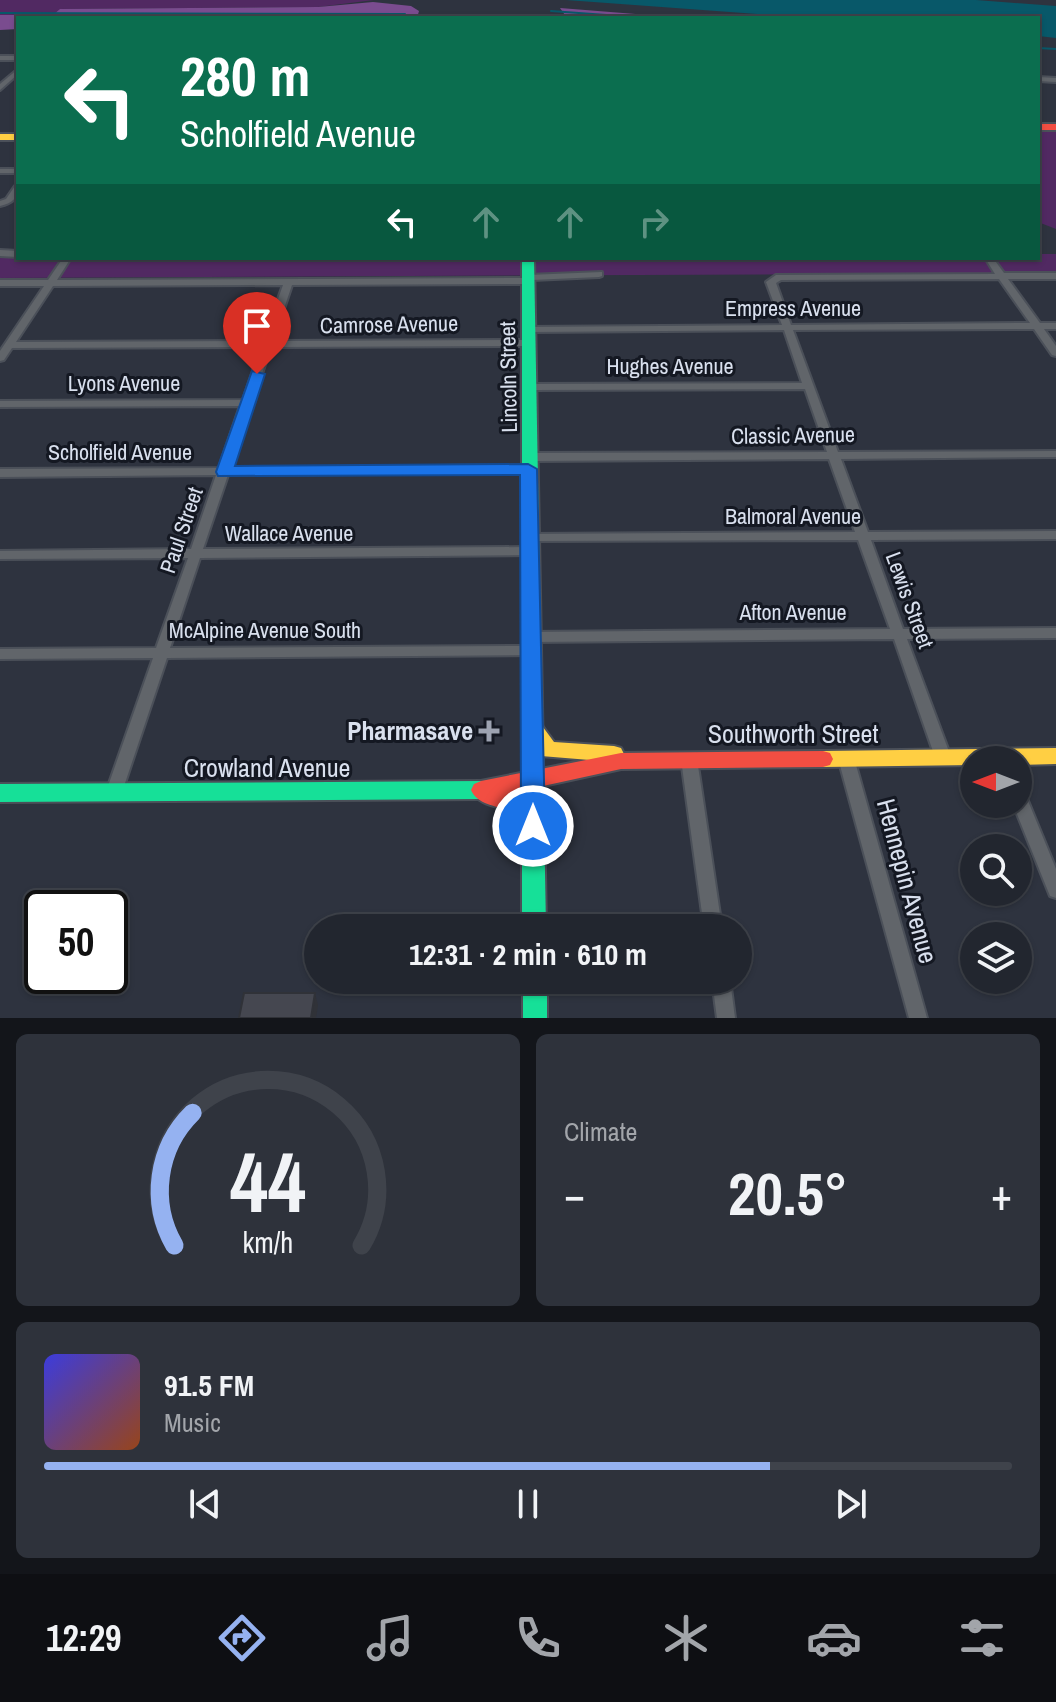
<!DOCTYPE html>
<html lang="en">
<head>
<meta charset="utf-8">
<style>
  body { margin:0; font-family:"Archivo Narrow",sans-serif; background:#2e323b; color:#f1f3f6; height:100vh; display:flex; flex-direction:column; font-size:30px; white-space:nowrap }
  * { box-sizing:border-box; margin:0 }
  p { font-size:26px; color:#a2a5aa }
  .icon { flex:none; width:44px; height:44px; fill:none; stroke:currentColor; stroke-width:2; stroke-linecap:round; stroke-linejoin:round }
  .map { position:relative; height:1018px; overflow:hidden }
  .side { display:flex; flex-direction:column; gap:16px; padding:16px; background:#13151a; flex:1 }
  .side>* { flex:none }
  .banner { position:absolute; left:16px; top:16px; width:1024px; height:244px; border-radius:0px; box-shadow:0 2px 6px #0004,0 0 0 2px #3f434b; background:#0b6e4f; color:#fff; overflow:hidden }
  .needle { width:52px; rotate:270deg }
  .fabs { position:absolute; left:960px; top:746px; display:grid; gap:16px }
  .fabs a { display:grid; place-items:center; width:72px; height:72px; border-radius:50%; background:#22262f; box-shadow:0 2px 6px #0004,0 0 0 2px #3f434b; font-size:40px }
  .speed { position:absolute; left:24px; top:890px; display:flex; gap:16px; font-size:40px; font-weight:700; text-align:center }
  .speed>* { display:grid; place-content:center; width:104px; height:104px; border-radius:50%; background:#22262f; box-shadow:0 2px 6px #0004,0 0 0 2px #3f434b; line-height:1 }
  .speed .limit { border:4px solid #111; border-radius:12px; background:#fff; color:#111 }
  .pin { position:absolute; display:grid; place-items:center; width:68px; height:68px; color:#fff; margin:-82px -34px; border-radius:50% 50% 50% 0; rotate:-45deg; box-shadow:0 0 8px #0007 }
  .pin .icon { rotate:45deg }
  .me { position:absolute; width:88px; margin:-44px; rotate:0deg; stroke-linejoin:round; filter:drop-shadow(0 0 6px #0008) }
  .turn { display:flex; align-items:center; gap:28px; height:168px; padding:0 32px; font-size:36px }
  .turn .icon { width:104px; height:104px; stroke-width:2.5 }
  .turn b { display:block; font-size:56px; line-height:68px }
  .lanes { display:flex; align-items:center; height:76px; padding:0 32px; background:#0003; justify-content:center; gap:40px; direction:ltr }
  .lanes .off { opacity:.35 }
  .big { font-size:60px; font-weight:800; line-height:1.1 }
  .side .widget { flex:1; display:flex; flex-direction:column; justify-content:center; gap:12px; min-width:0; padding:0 28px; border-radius:12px; background:#2e323b }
  .side .dial { align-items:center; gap:0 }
  .dial svg { height:208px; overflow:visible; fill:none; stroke:#3f434b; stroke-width:7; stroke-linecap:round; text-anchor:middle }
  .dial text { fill:#f1f3f6; stroke:none }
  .song { display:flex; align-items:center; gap:24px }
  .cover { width:96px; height:96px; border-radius:12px; background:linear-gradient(135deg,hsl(240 70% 55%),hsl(20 70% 35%)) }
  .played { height:8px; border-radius:4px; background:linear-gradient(90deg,#95b2f1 75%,#3f434b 75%) }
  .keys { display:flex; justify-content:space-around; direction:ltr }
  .heat { display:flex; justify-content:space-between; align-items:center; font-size:44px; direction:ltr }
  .side .tiles { flex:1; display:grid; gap:16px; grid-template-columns:1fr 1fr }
  .widget:last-child { grid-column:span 2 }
  .trip { position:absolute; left:304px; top:914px; width:448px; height:80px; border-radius:40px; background:#22262f; box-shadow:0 2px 6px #0004,0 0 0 2px #3f434b; font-weight:800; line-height:80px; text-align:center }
  .tab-bar { display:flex; height:128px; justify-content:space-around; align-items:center; background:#0e0f13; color:#a2a5aa }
  .tab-bar .icon { width:56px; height:56px }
  .tab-bar .current { color:#95b2f1 }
  .tab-bar b { font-size:36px; color:#f1f3f6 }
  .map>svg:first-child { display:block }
  .green { fill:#512962 }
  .forest { fill:#7a4c8f }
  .water { fill:#085869 }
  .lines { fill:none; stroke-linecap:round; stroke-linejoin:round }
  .stream { stroke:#085869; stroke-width:2 }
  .street-casing { stroke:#4b5059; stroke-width:4 }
  .fast-casing { stroke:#4b5059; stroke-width:4 }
  .slow-casing { stroke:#4b5059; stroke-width:4 }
  .jam-casing { stroke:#4b5059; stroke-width:4 }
  .street { fill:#61656a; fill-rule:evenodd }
  .fast { fill:#16e098; fill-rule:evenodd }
  .slow { fill:#ffcf43; fill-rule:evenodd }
  .jam { fill:#f24e42; fill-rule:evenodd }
  .shaded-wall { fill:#303238 }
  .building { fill:#454750; stroke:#303238; stroke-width:2 }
  .route { fill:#1a73e8; stroke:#114b97; stroke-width:2 }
  .poi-dot { fill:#9da3b1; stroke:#141822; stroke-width:3 }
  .labels { text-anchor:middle; stroke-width:6; stroke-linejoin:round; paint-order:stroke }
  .street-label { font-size:22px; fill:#d9e0ee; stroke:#141822 }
  .near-poi-label { font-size:26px; font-weight:bold; fill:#d9e0ee; stroke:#141822; text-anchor:end }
  .near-street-label { font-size:26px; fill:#d9e0ee; stroke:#141822 }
</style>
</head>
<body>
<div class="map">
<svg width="1056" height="1018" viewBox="0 0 1056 1018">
  <rect width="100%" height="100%" fill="#2e333f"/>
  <!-- green -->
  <g class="green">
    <path d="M 0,0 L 374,0 L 318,7 L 61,9 L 54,15 L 0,15 Z"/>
    <path d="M 1038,129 L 1056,129 L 1056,229 L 1038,222 Z"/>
    <path d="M 1038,254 L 1056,254 L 1056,273 L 0,278 L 0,258 L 1038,258 Z"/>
  </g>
  <!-- forest -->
  <g class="forest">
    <path d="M 373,2 L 411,6 L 419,11 L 417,18 L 18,18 L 18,29 L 0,30 L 0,15 L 53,15 L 60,9 L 318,7 Z"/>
    <path d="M 560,8 L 686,18 L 567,18 Z"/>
  </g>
  <!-- water -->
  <path class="water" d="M 566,0 L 976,0 L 1056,6 L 1056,38 L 1038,36 L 1038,18 L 810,18 Z"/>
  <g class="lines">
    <!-- stream -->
    <g class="stream">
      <path d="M 551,11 L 648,18"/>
      <path d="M 0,13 L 405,14"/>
      <path d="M 1038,48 L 1056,49"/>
    </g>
    <defs>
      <g id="street">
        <rect x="0" y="56" width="18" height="4"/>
        <path d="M 18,69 L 18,74 L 0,90 L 0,84 Z"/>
        <path d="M 1038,77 L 1056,78 L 1056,82 L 1038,81 Z"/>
        <rect x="0" y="169" width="18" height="4"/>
        <path d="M 15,186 L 18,186 C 18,199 12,203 0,206 L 0,201 L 6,199 Z"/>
        <path d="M 0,250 L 18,251 L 18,257 L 0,256 Z"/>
        <path d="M 63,258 L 71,258 L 57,280 L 524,278 L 528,275 L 602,272 L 602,276 L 599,277 L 532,280 L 528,284 L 292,285 L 273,341 L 529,340 L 534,343 L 529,346 L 271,347 L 230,468 L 528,465 L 534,469 L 528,473 L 228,475 L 203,549 L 530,547 L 536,551 L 530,555 L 200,558 L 170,648 L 530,646 L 535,647 L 537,651 L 535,655 L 167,658 L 122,792 L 120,797 L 114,799 L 108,797 L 106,792 L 153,658 L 0,659 L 0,649 L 156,648 L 188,558 L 0,559 L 0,551 L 191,549 L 216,475 L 0,477 L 0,469 L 219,468 L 240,406 L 0,407 L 0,401 L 243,400 L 261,347 L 12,348 L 4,360 L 0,361 L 0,351 L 44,286 L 0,286 L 0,280 L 48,280 ZM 283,285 L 263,341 L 16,342 L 53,286 Z"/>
        <path d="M 985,258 L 993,258 L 1004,273 L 1056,273 L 1056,279 L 1008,279 L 1040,323 L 1056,323 L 1056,329 L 1044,329 L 1056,346 L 1056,356 L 1052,355 L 1034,329 L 793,330 L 838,452 L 1056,451 L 1056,457 L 841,459 L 868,532 L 1056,531 L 1056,539 L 871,540 L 903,629 L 1056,628 L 1056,638 L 907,639 L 951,757 L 948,761 L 943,763 L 938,761 L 935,757 L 894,639 L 530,642 L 525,641 L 523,637 L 525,633 L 530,632 L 890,629 L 858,540 L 526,541 L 524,538 L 526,535 L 530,534 L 855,532 L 829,459 L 530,461 L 524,457 L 530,453 L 827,452 L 805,389 L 531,390 L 526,387 L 531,384 L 802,383 L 784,330 L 530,332 L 527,331 L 527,327 L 782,325 L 766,282 L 776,275 L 995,274 ZM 999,279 L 1030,323 L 791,325 L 776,283 L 781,280 Z"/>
        <path d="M 846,752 L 851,754 L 854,758 L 927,1018 L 909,1018 L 838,758 L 841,754 Z"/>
        <path d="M 689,753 L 694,755 L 697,759 L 722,928 L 704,928 L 681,759 L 684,755 Z"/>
        <path d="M 1018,789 L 1024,791 L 1026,796 L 1056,869 L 1056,898 L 1050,896 L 1013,804 L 1018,804 Z"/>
        <path d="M 712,980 L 730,980 L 735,1018 L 717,1018 Z"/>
      </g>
      <g id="fast">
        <path d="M 522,258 L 534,258 L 546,928 L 522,928 Z"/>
        <path d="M 481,781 L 488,784 L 491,790 L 488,796 L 481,799 L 0,802 L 0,784 Z"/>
        <rect x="523" y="980" width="24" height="38"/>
      </g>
      <g id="slow">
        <rect x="0" y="134" width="18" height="6"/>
        <path d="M 533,721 L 540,723 L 554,742 L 614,746 L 621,748 L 624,754 L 621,760 L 614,762 L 541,756 L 523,729 L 526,723 Z"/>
        <path d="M 1056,748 L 1056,764 L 1018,765 L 1018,760 L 974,760 L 974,765 L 823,767 L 816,765 L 813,759 L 816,753 L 823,751 Z"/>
      </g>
      <g id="jam">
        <rect x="1038" y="124" width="18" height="6"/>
        <path d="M 823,751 L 830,753 L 833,759 L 830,765 L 823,767 L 621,769 L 511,793 L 523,797 L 541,828 L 538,835 L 530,837 L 522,835 L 509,810 C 495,806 477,804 471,790 L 474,784 L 481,781 L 621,753 Z"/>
      </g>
    </defs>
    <!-- street casing -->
    <use href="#street" class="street-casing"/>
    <!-- fast casing -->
    <use href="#fast" class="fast-casing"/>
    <!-- slow casing -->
    <use href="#slow" class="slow-casing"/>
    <!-- jam casing -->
    <use href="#jam" class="jam-casing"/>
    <!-- street -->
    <use href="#street" class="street"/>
    <!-- fast -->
    <use href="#fast" class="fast"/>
    <!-- slow -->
    <use href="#slow" class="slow"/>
    <!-- jam -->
    <use href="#jam" class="jam"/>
  </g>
  <!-- shaded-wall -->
  <path class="shaded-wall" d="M 315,993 L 318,1005 L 316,1018 L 311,1018 Z"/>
  <!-- building -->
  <path class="building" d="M 244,993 L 315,993 L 311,1018 L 239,1018 Z"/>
  <!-- route -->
  <path class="route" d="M 252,371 L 265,374 L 235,466 L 528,464 L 537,469 L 545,826 L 541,833 L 533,836 L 524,833 L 521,826 L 520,475 L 218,476 L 216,472 Z"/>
  <!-- markers -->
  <path class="poi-dot" d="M485 719h8v8h8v8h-8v8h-8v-8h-8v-8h8z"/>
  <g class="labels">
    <!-- street labels -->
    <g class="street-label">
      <text x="793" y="316">Empress Avenue</text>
      <text transform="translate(389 324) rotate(-1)" y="8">Camrose Avenue</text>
      <text x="670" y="374">Hughes Avenue</text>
      <text transform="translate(508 377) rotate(-91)" y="8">Lincoln Street</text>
      <text x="124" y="391">Lyons Avenue</text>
      <text transform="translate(793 435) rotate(-1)" y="8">Classic Avenue</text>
      <text x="120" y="460">Scholfield Avenue</text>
      <text x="793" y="524">Balmoral Avenue</text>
      <text transform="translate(181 530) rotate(-71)" y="8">Paul Street</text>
      <text x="289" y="541">Wallace Avenue</text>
      <text transform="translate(910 600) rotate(70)" y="8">Lewis Street</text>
      <text x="793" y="620">Afton Avenue</text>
      <text x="265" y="638">McAlpine Avenue South</text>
    </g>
    <!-- near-poi labels -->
    <g class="near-poi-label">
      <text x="473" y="740">Pharmasave</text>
    </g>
    <!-- near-street labels -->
    <g class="near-street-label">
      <text x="793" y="743">Southworth Street</text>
      <text x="267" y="777">Crowland Avenue</text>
      <text transform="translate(907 881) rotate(75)" y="9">Hennepin Avenue</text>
    </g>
  </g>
</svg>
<div class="fabs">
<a><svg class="needle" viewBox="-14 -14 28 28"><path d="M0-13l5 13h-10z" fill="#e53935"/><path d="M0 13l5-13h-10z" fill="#a2a5aa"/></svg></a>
<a><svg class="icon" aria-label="search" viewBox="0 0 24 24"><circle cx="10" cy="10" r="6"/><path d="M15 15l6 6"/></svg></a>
<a><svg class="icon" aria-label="layers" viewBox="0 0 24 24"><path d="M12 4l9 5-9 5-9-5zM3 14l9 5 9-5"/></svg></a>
</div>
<div class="speed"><div class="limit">50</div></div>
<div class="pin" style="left:257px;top:374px;background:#d93025"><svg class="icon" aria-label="arrive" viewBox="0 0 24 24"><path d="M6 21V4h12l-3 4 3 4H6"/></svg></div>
<svg class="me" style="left:533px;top:826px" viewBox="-20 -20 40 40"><circle r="17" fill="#1a73e8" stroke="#fff" stroke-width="3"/><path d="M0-11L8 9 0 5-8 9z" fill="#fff"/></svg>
<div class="trip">12:31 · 2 min · 610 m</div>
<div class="banner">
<div class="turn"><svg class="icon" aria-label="left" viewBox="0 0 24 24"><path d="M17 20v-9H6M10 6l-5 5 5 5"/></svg><div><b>280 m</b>Scholfield Avenue</div></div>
<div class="lanes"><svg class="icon" aria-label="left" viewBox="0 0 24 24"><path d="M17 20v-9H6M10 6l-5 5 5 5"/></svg><svg class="icon off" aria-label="ahead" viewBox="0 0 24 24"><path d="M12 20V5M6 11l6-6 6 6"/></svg><svg class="icon off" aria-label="ahead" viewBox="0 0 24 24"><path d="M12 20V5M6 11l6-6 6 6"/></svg><svg class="icon off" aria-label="right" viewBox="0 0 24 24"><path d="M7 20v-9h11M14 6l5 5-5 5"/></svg></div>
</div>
</div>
<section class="side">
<div class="tiles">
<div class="widget dial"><svg viewBox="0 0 100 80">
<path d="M14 69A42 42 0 1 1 86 69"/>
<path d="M14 69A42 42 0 0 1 21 18" stroke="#95b2f1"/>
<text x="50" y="56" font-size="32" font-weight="700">44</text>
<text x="50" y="72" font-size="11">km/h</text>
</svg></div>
<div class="widget"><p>Climate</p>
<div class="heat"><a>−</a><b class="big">20.5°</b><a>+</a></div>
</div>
<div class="widget">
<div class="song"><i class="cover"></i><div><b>91.5 FM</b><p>Music</p></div></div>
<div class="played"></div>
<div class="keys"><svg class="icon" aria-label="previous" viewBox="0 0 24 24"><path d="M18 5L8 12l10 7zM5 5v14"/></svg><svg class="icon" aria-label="pause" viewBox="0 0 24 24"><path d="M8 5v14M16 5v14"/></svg><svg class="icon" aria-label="next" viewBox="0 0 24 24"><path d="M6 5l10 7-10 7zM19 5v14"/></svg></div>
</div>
</div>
</section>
<nav class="tab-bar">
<b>12:29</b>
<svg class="icon current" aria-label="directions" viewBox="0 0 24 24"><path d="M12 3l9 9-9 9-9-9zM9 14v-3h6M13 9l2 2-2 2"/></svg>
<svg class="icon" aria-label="music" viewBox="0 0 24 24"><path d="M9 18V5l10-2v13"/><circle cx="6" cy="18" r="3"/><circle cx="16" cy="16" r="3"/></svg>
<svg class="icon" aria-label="phone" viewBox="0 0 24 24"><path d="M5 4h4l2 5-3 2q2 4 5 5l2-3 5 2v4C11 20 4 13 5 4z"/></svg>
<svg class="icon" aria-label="climate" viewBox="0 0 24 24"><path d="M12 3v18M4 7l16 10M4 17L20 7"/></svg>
<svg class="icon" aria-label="car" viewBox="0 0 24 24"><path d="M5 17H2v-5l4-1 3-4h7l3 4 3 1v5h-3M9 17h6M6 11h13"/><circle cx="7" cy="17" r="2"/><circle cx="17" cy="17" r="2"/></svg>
<svg class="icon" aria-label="filters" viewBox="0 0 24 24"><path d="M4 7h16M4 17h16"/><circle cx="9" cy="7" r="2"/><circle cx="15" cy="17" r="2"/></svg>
</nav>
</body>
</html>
